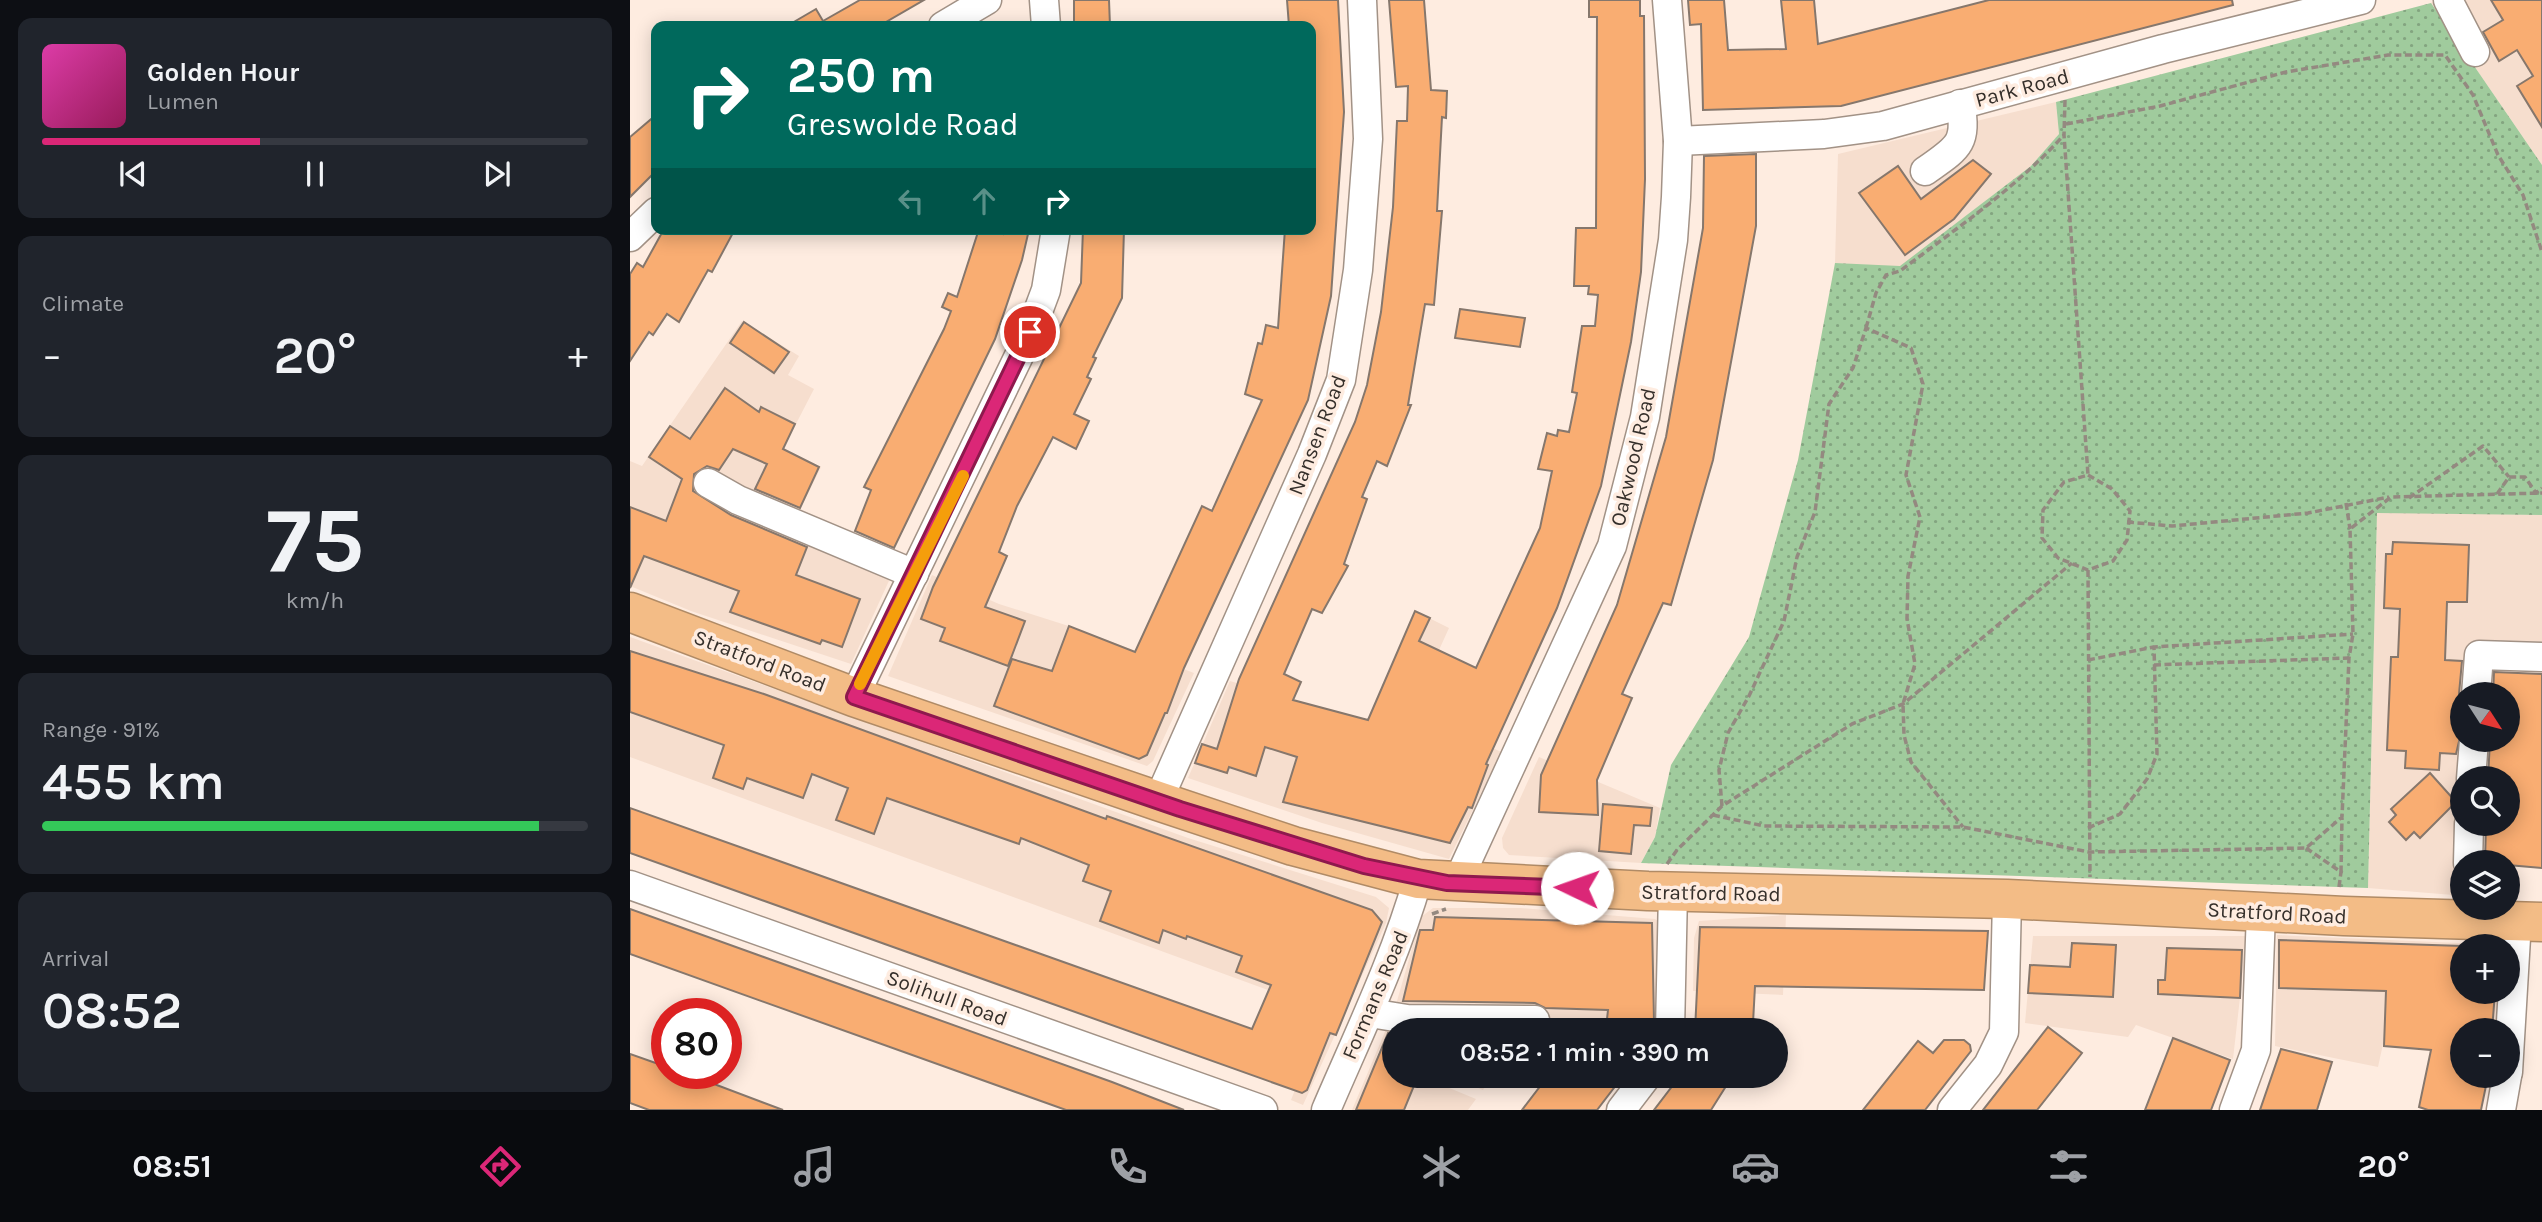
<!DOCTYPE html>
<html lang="en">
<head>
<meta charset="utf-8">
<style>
  body { margin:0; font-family:Karla,sans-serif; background:#20242c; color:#f1f3f6; height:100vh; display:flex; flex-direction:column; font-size:26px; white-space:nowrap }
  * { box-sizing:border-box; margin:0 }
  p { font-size:23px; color:#9ea1a6 }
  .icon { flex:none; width:38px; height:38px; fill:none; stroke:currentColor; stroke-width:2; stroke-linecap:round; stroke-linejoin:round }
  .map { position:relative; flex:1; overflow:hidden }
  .details { display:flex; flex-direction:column; gap:18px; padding:18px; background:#0d0f14; width:630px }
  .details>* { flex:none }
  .banner { position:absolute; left:21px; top:21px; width:665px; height:214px; border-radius:14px; box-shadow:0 4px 18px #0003; background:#00695c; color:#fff; overflow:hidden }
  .needle { width:46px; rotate:126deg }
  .tools { position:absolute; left:1820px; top:682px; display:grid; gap:14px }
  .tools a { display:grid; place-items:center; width:70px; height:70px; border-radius:50%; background:#171b24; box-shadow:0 4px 18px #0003; font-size:35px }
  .speed { position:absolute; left:21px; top:998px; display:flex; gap:14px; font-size:35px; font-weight:700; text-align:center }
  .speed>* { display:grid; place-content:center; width:91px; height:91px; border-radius:50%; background:#171b24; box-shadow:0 4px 18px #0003; line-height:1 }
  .speed .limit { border:10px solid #d22; background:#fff; color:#111 }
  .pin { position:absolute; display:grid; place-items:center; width:60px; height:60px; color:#fff; margin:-30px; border:4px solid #fff; border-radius:50%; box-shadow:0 2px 7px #0007 }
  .me { position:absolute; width:77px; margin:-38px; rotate:273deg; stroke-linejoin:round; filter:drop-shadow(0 0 5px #0008) }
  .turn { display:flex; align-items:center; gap:24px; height:147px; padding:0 21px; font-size:32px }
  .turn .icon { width:91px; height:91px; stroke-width:2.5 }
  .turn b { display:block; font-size:49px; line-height:60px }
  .lanes { display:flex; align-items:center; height:66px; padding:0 21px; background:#0003; justify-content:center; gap:35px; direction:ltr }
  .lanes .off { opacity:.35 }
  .big { font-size:52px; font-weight:600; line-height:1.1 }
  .details .widget { flex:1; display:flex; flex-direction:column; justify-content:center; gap:10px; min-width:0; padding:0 24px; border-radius:14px; background:#20242c }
  .details .dial { align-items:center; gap:0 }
  .dial b { font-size:91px; line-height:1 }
  .song { display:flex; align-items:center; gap:21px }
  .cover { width:84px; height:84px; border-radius:10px; background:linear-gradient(135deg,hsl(320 70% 55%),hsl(330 70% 35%)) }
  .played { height:7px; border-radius:4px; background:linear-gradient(90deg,#db2777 40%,#363941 40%) }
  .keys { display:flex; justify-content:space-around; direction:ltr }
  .heat { display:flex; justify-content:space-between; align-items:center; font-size:38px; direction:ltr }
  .charge { height:10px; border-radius:5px; background:linear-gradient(90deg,#34c759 91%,#363941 0) }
  .trip { position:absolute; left:752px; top:1018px; width:406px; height:70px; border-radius:35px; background:#171b24; box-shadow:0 4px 18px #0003; font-weight:600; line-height:70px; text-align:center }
  .dock { display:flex; height:112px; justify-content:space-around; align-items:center; background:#090b0e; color:#9ea1a6 }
  .dock .icon { width:49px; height:49px }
  .dock .active { color:#db2777 }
  .dock b { font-size:32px; color:#f1f3f6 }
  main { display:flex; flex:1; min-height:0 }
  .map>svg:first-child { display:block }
  .built { fill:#f6dece }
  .park { fill:url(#park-dots) }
  .building { fill:#f9ad72; stroke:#86776c; stroke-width:2 }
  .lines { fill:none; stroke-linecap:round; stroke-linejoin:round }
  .minor-casing { stroke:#a29286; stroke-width:31 }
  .highway-casing { stroke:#b08b66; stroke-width:41 }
  .path { stroke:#948980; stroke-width:3.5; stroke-dasharray:7 3.5; stroke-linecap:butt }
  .minor { stroke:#fff; stroke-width:28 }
  .highway { stroke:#f3bc86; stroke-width:38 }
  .route-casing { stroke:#8e194d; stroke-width:18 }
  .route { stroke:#db2777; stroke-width:12 }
  .slow { stroke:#f59e0b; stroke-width:12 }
  .labels { text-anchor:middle; stroke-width:7; stroke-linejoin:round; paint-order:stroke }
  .street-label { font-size:21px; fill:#352f2a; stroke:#feece0 }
</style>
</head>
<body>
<main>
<section class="details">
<div class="widget">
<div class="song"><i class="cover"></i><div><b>Golden Hour</b><p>Lumen</p></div></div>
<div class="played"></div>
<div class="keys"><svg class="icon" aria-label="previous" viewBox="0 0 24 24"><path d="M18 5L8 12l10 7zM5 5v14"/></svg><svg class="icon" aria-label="pause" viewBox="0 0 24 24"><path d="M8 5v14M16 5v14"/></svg><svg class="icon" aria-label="next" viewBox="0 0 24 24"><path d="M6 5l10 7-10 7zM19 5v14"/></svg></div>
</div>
<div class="widget"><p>Climate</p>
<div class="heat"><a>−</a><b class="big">20°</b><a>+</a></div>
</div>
<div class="widget dial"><b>75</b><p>km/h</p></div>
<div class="widget"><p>Range · 91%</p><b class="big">455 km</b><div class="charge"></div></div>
<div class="widget"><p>Arrival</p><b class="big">08:52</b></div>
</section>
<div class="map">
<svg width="1912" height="1110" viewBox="0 0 1912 1110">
  <defs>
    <pattern id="park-dots" width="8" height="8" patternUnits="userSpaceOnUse" patternTransform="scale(1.75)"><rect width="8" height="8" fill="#a0cb9d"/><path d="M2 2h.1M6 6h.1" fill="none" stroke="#83a580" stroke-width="1.8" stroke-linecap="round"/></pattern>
  </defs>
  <rect width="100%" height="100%" fill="#feece0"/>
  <!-- built -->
  <g class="built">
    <path d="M 1805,0 L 1912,0 L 1912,165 L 1801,3 Z"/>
    <path d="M 1426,102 L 1429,134 L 1401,166 L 1270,267 L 1205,263 L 1208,154 Z"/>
    <path d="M 112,321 L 169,356 L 158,375 L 184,389 L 153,449 L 191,467 L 167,516 L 268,561 L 221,664 L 61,611 L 0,586 L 0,461 L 12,466 Z"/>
    <path d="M 1747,512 L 1912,515 L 1912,647 L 1838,645 L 1832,695 L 1833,754 L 1823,895 L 1738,888 Z"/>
    <path d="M 302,575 L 369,604 L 445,628 L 564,673 L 523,761 L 517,766 L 258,676 Z"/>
    <path d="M 785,611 L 819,628 L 799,672 L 817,725 L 871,752 L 819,859 L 692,823 L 558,778 L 600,681 L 737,721 Z"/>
    <path d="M 0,637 L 558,838 L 746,897 L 759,908 L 756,923 L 673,1105 L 661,1100 L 689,1029 L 638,990 L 0,757 Z"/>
    <path d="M 909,757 L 1030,808 L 1025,837 L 1011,863 L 879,855 L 873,848 L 872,838 Z"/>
    <path d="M 803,908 L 890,908 L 1025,919 L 1029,922 L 1029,1027 L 1023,1024 L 967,1023 L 907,1029 L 765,1031 L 765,1054 L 750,1048 L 746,1058 L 765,1066 L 765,1076 L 790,1076 L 846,1099 L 838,1110 L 722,1110 L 765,1008 L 791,917 Z"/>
    <path d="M 1156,915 L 1153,995 L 1063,991 L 1064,938 L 1069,921 Z"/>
    <path d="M 1647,935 L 1874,945 L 1832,947 L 1832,992 L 1870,992 L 1867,1031 L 1832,1031 L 1832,1052 L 1753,1044 L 1748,1067 L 1645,1046 Z"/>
    <path d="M 1403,936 L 1617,936 L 1603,1059 L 1506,1025 L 1498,1037 L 1395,1023 Z"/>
    <path d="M 820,1076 L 861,1076 L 853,1090 Z"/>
  </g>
  <!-- park -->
  <path class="park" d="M 1801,3 L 1912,165 L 1912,515 L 1747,513 L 1738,888 L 1011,863 L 1025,837 L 1041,765 L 1119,637 L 1168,460 L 1205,263 L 1270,266 L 1401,166 L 1429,134 L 1426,102 Z"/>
  <!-- building -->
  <g class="building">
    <path d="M 230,0 L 294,0 L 249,26 L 157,26 L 186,9 L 193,21 Z"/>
    <path d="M 444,0 L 479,0 L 480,26 L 444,26 Z"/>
    <path d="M 657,0 L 708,0 L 714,112 L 701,296 L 678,400 L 554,668 L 537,713 L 535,713 L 517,755 L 509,759 L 364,706 L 382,659 L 422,671 L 439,626 L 505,652 L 572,506 L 582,511 L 632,400 L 615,394 L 628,343 L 632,344 L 636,325 L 648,328 L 655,229 L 681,229 L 681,26 L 659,26 Z"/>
    <path d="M 759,0 L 794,0 L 801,90 L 817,91 L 816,118 L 812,117 L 807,211 L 812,211 L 804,305 L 795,304 L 778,405 L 781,405 L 757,466 L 747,461 L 732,497 L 737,499 L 714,564 L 718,566 L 692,613 L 682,609 L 654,674 L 671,682 L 663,700 L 738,720 L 785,611 L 800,618 L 789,641 L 846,668 L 910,528 L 922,471 L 908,469 L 917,433 L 927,436 L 928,430 L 939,432 L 947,393 L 942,392 L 952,326 L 965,326 L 968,295 L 958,294 L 959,286 L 944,286 L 946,228 L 966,228 L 967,17 L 959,17 L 959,0 L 1010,0 L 1010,16 L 1014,16 L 1015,179 L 1011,272 L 1001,342 L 971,486 L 927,608 L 856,764 L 858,765 L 842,808 L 838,807 L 820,843 L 653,802 L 667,757 L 635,747 L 626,776 L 599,767 L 597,773 L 565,763 L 572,744 L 587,749 L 609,679 L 725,422 L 737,385 L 751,312 L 763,207 L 767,121 L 777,121 L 778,86 L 766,87 Z"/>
    <path d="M 1058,0 L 1094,0 L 1098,50 L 1156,49 L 1151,0 L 1184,0 L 1188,44 L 1359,0 L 1602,0 L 1603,5 L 1211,106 L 1073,110 L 1071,24 L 1060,25 Z"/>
    <path d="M 1861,0 L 1912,0 L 1912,127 L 1887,86 L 1903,76 L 1887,50 L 1869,61 L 1853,32 L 1873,20 Z"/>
    <path d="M 26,115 L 26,171 L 0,197 L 0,137 Z"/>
    <path d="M 1126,154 L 1126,226 L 1083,460 L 1041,605 L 1033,603 L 992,694 L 1002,698 L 967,780 L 968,815 L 909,812 L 911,775 L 987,605 L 1036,437 L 1073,228 L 1074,156 Z"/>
    <path d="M 1343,160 L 1361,174 L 1324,219 L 1275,255 L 1229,193 L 1268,166 L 1291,199 Z"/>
    <path d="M 34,229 L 105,229 L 82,272 L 78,270 L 49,322 L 37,314 L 23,335 L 19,332 L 0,361 L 0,274 L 7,263 L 13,267 Z"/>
    <path d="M 349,229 L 373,234 L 374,229 L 379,229 L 398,234 L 392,260 L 365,339 L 264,548 L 225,531 L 241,490 L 234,487 L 314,329 L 321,311 L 312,307 L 318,293 L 327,297 Z"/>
    <path d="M 453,229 L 494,229 L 492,298 L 463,357 L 466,358 L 457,377 L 461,379 L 444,414 L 459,421 L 446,449 L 423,437 L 387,506 L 369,552 L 377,556 L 355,607 L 395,621 L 378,666 L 310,641 L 315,628 L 291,619 L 303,587 L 451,283 Z"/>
    <path d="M 830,309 L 895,318 L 890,347 L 825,338 Z"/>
    <path d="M 114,322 L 159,352 L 144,373 L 100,343 Z"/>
    <path d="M 95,388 L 129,412 L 131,407 L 165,424 L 153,449 L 189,467 L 170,508 L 125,489 L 137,464 L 103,449 L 89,470 L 77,466 L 64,474 L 63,491 L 101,515 L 177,547 L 166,575 L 230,599 L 212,647 L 192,640 L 190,644 L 100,612 L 109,591 L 14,556 L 0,588 L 0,507 L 36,521 L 52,479 L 19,457 L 40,426 L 60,439 Z"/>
    <path d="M 1763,542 L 1839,545 L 1837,602 L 1817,602 L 1815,660 L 1832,661 L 1829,694 L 1832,729 L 1826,754 L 1810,753 L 1809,770 L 1775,768 L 1776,751 L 1757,750 L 1761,657 L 1768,657 L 1770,609 L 1754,608 L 1756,554 L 1762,554 Z"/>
    <path d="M 0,651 L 134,694 L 476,819 L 477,816 L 742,910 L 752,922 L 706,1035 L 700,1033 L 677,1090 L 672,1093 L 0,853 L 0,808 L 622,1029 L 641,985 L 606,972 L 612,956 L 557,936 L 556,939 L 533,930 L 529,943 L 470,921 L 481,891 L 453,881 L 459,865 L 391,838 L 389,844 L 257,798 L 244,834 L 206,820 L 218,788 L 182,774 L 173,798 L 117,778 L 113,789 L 83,778 L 94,745 L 0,712 Z"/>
    <path d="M 1864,672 L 1912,674 L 1912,868 L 1855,863 L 1856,824 L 1878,824 L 1878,779 L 1858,779 L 1860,740 L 1878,740 L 1878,695 L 1863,695 Z"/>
    <path d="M 1800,773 L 1826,802 L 1790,838 L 1784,832 L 1776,840 L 1759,822 L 1766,815 L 1761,809 Z"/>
    <path d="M 973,804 L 1022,808 L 1020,826 L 1004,825 L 1001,854 L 969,851 Z"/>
    <path d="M 0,909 L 482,1082 L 554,1110 L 436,1110 L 0,954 Z"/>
    <path d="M 805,917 L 1022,923 L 1024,1021 L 1020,1021 L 1018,1031 L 985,1031 L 987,1020 L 977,1019 L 978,1010 L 915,1008 L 905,1003 L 773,1001 L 790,930 L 803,930 Z"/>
    <path d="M 1070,927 L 1358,931 L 1354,990 L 1125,986 L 1123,1023 L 1110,1022 L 1110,1031 L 1065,1031 Z"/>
    <path d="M 1649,940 L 1832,946 L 1832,992 L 1865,992 L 1862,1031 L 1832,1031 L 1832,1076 L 1858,1076 L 1851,1110 L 1798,1110 L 1789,1107 L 1801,1050 L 1754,1046 L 1756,991 L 1649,988 Z"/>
    <path d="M 1442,943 L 1486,945 L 1483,997 L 1398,993 L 1400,965 L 1440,967 Z"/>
    <path d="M 1537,948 L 1612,950 L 1610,998 L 1528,994 L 1528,980 L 1535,980 Z"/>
    <path d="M 1418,1027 L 1452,1053 L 1430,1081 L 1407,1110 L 1353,1110 Z"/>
    <path d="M 758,1033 L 765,1034 L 765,1076 L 788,1076 L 774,1110 L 726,1110 Z"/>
    <path d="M 1543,1038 L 1600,1060 L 1581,1110 L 1515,1110 Z"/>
    <path d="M 1314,1040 L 1334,1040 L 1340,1045 L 1341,1051 L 1295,1110 L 1233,1110 L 1288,1041 L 1303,1053 Z"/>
    <path d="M 1651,1049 L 1702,1062 L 1687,1110 L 1630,1110 Z"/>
    <path d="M 0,1054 L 37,1067 L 37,1073 L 55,1073 L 153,1110 L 19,1110 L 0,1103 Z"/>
    <path d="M 918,1076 L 993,1076 L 967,1110 L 892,1110 Z"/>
    <path d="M 1050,1076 L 1089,1076 L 1098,1083 L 1081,1110 L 1024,1110 Z"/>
  </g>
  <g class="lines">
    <defs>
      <g id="minor">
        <path d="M 414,0 L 416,26"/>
        <path d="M 1818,0 L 1845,52"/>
        <path d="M 313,26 L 357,0"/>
        <path d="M 1048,141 L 1194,134 L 1253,126 L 1533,49 L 1731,0"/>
        <path d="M 1295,171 C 1326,149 1339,144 1330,104"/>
        <path d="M 0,237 L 26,212"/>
        <path d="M 78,483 L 108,500 L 284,574"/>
        <path d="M 1846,695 L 1849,655 L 1912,657"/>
        <path d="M 224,697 L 400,333 L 416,290 L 426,229"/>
        <path d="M 1841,779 L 1844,740"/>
        <path d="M 528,801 L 682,454 L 711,380 L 728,270 L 738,139 L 732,0"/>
        <path d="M 1838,863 L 1839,824"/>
        <path d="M 827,883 L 982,546 L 1015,417 L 1043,240 L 1046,197 L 1048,141 L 1037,0"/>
        <path d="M 0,885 L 633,1110"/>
        <path d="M 740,1013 L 777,1019 L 905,1020"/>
        <path d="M 1040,1031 L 1043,892"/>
        <path d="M 1878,1072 L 1887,921"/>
        <path d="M 696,1110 C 729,1033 765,959 788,879"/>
        <path d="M 991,1110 L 1017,1076"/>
        <path d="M 1322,1110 L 1358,1065 L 1374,1032 L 1377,899"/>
        <path d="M 1604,1110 L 1626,1050 L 1631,912"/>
        <path d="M 1871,1110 L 1877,1076"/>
      </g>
      <path id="highway" d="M 0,612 L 224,697 L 528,801 L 663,846 L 788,879 L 1018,891 L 1377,899 L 1714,916 L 1912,922"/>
    </defs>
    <!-- minor casing -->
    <use href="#minor" class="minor-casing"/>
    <!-- highway casing -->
    <use href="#highway" class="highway-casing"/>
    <!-- path -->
    <g class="path">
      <path d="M 1435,100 L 1434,135 L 1458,475"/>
      <path d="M 1436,124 L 1530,106 L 1656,72 L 1758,55 L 1815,55 L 1843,95 L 1868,155 L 1893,195 L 1912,252"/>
      <path d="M 1236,328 L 1246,293 L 1256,275 L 1270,271 C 1327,228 1386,188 1434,135"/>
      <path d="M 1458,475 L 1482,489 L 1500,511 L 1497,540 L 1483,561 L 1458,570 L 1428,558 L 1412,538 L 1413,510 L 1434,482 Z"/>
      <path d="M 1867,494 L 1879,477 L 1895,477 L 1906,493 L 1912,488"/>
      <path d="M 1779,498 L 1853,446 L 1879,477"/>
      <path d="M 1716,503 L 1720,529"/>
      <path d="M 1497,522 L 1542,526 L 1678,513 L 1759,497"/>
      <path d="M 1458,570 L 1460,877"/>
      <path d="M 1458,660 L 1524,647"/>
      <path d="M 1524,665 L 1719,658"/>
      <path d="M 1092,806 L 1089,770 L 1098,733 L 1119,696 L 1154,621 L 1167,557 L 1185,512 L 1199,404 L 1223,368 L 1236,328 L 1281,348 L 1293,384 L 1276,475 L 1290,517 L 1278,576 L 1277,619 L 1285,664 L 1273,704 L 1274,735 L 1281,762 L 1333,827"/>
      <path d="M 1083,815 L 1134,826 L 1333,827 L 1459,852 L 1676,848 L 1712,817 L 1719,658 L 1723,634 L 1720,529 L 1761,497 L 1912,493"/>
      <path d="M 1458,828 L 1490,814 L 1517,779 L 1527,754 L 1524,647 L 1723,634"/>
      <path d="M 1676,848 L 1711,872 L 1712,818"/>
      <path d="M 1037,864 L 1047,850 L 1092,806 L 1222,724 L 1273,704 L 1442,563"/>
      <path d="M 1709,887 L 1711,872"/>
      <path d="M 802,914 L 816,909"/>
    </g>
    <!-- minor -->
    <use href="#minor" class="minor"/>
    <!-- highway -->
    <use href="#highway" class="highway"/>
  </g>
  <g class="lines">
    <defs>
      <path id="route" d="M 400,332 L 224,697 L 550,809 L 734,866 L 817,883 L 947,888"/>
    </defs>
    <!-- route casing -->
    <use href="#route" class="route-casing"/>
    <!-- route -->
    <use href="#route" class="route"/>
    <!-- slow -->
    <path class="slow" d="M 230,684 L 333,476"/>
  </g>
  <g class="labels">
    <!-- street labels -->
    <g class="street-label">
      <text transform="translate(1392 88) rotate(-15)" y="7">Park Road</text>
      <text transform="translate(687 435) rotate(-69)" y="7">Nansen Road</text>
      <text transform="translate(1003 457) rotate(-77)" y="7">Oakwood Road</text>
      <text transform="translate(130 661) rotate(21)" y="7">Stratford Road</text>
      <text transform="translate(1081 893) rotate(1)" y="7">Stratford Road</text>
      <text transform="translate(1647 913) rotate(3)" y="7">Stratford Road</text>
      <text transform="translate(745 995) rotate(-67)" y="7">Formans Road</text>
      <text transform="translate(317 998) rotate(20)" y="7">Solihull Road</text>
    </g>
  </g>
</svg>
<div class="tools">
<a><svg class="needle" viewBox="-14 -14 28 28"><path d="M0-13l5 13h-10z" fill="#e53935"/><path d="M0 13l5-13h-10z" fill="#9ea1a6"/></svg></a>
<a><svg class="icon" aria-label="search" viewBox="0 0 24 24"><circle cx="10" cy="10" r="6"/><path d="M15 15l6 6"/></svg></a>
<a><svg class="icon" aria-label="layers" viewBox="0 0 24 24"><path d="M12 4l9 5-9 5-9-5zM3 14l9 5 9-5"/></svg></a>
<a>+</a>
<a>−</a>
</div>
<div class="speed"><div class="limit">80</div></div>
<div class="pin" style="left:400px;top:332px;background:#d93025"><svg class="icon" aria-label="arrive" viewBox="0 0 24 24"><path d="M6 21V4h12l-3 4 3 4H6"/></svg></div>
<svg class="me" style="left:947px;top:888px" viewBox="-20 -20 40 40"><circle r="19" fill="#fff"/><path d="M0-13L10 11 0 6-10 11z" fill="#db2777"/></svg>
<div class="trip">08:52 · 1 min · 390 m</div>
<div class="banner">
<div class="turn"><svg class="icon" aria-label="right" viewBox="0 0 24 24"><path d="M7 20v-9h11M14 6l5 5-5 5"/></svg><div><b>250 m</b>Greswolde Road</div></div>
<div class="lanes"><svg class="icon off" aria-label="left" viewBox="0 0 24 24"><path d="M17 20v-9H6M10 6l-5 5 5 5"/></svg><svg class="icon off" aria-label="ahead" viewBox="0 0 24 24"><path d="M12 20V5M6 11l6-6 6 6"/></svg><svg class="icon" aria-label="right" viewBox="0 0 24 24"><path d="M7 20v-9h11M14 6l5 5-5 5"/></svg></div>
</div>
</div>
</main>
<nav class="dock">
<b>08:51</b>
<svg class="icon active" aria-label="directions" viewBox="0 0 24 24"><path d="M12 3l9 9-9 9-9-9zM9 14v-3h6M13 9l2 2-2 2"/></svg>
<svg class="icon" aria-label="music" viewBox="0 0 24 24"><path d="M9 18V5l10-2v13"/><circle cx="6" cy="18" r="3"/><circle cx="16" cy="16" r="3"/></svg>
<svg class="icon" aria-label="phone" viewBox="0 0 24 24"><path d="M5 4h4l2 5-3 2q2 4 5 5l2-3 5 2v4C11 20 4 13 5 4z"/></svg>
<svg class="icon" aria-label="climate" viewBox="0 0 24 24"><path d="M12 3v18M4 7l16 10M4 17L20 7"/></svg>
<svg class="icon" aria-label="car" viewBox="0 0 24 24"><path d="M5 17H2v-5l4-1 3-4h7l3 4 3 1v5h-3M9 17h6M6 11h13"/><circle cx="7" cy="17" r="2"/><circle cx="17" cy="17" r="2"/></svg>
<svg class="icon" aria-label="filters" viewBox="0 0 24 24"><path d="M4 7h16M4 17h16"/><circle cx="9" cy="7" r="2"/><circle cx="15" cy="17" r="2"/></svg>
<b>20°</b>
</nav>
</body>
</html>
